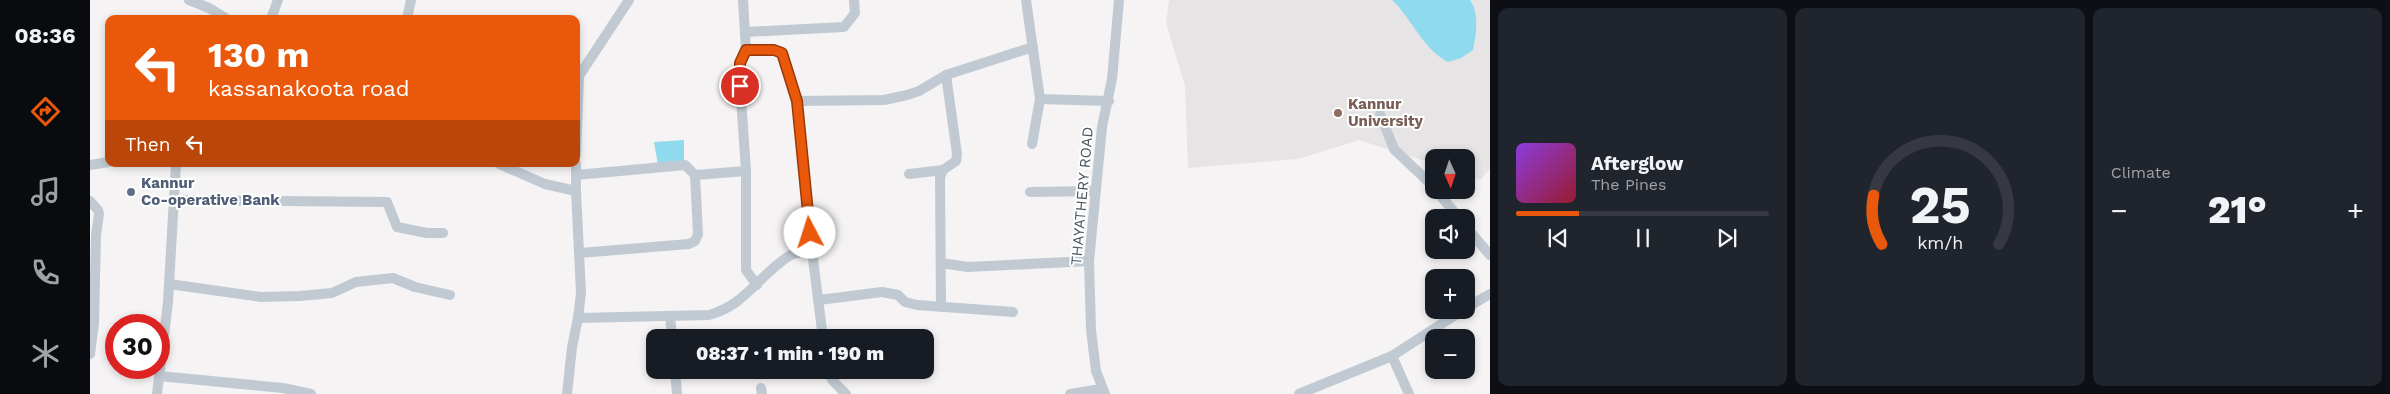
<!DOCTYPE html>
<html lang="en">
<head>
<meta charset="utf-8">
<style>
  body { margin:0; font-family:"Work Sans",sans-serif; background:#20242c; color:#f1f3f6; height:100vh; display:flex; flex-direction:column; font-size:19px; white-space:nowrap }
  * { box-sizing:border-box; margin:0 }
  p { font-size:16px; color:#9ea1a6 }
  .icon { flex:none; width:28px; height:28px; fill:none; stroke:currentColor; stroke-width:2; stroke-linecap:round; stroke-linejoin:round }
  .map { position:relative; flex:1; overflow:hidden }
  .panel { display:flex; flex-direction:column; gap:8px; padding:8px; background:#0d0f14; width:900px }
  .panel>* { flex:none }
  .hud { position:absolute; left:15px; top:15px; width:475px; height:152px; border-radius:10px; box-shadow:0 2px 8px #0003; background:#ea580c; color:#fff; overflow:hidden }
  .needle { width:32px; rotate:177deg }
  .buttons { position:absolute; left:1335px; top:149px; display:grid; gap:10px }
  .buttons a { display:grid; place-items:center; width:50px; height:50px; border-radius:10px; background:#171b24; box-shadow:0 2px 8px #0003; font-size:25px }
  .speed { position:absolute; left:15px; top:314px; display:flex; gap:10px; font-size:25px; font-weight:700; text-align:center }
  .speed>* { display:grid; place-content:center; width:65px; height:65px; border-radius:50%; background:#171b24; box-shadow:0 2px 8px #0003; line-height:1 }
  .speed .limit { border:8px solid #d22; background:#fff; color:#111 }
  .pin { position:absolute; display:grid; place-items:center; width:42px; height:42px; color:#fff; margin:-21px; border:2px solid #fff; border-radius:50%; box-shadow:0 1px 5px #0007 }
  .me { position:absolute; width:55px; margin:-28px; rotate:355deg; stroke-linejoin:round; filter:drop-shadow(0 0 4px #0008) }
  .turn { display:flex; align-items:center; gap:18px; height:105px; padding:0 20px; font-size:22px }
  .turn .icon { width:65px; height:65px; stroke-width:2.5 }
  .turn b { display:block; font-size:35px; line-height:42px }
  .then { display:flex; align-items:center; height:48px; padding:0 20px; background:#0003; gap:10px; font-size:19px }
  .big { font-size:38px; font-weight:800; line-height:1.1 }
  .panel .widget { flex:1; display:flex; flex-direction:column; justify-content:center; gap:8px; min-width:0; padding:0 18px; border-radius:10px; background:#20242c }
  .panel .dial { align-items:center; gap:0 }
  .dial svg { height:130px; overflow:visible; fill:none; stroke:#363941; stroke-width:7; stroke-linecap:round; text-anchor:middle }
  .dial text { fill:#f1f3f6; stroke:none }
  .song { display:flex; align-items:center; gap:15px }
  .cover { width:60px; height:60px; border-radius:8px; background:linear-gradient(135deg,hsl(270 70% 55%),hsl(350 70% 35%)) }
  .played { height:5px; border-radius:2px; background:linear-gradient(90deg,#ea580c 25%,#363941 25%) }
  .keys { display:flex; justify-content:space-around; direction:ltr }
  .heat { display:flex; justify-content:space-between; align-items:center; font-size:28px; direction:ltr }
  .panel .tiles { flex:1; display:grid; gap:8px; grid-template-columns:repeat(3,1fr) }
  .trip { position:absolute; left:556px; top:329px; width:288px; height:50px; border-radius:10px; background:#171b24; box-shadow:0 2px 8px #0003; font-weight:800; line-height:50px; text-align:center }
  main { display:flex; flex:1; min-height:0 }
  .tab-bar { display:flex; flex-direction:column; width:90px; justify-content:space-around; align-items:center; background:#090b0e; color:#9ea1a6 }
  .tab-bar .icon { width:35px; height:35px }
  .tab-bar .current { color:#ea580c }
  .tab-bar b { font-size:22px; color:#f1f3f6 }
  .map>svg:first-child { display:block }
  .education { fill:#e6e4e5 }
  .water { fill:#90daee }
  .lines { fill:none; stroke-linecap:round; stroke-linejoin:round }
  .minor { stroke:#c1cad2; stroke-width:10 }
  .route-casing { stroke:#983908; stroke-width:12 }
  .route { stroke:#ea580c; stroke-width:9 }
  .education-dot { fill:#8d6e63; stroke:#fff; stroke-width:2 }
  .service-dot { fill:#5c6f8a; stroke:#fff; stroke-width:2 }
  .labels { text-anchor:middle; stroke-width:4; stroke-linejoin:round; paint-order:stroke }
  .education-label { font-size:15px; font-weight:bold; fill:#785e54; stroke:#fff; text-anchor:start }
  .service-label { font-size:15px; font-weight:bold; fill:#4e5e75; stroke:#fff; text-anchor:start }
  .street-label { font-size:15px; fill:#4a5661; stroke:#fff }
</style>
</head>
<body>
<main>
<nav class="tab-bar">
<b>08:36</b>
<svg class="icon current" aria-label="directions" viewBox="0 0 24 24"><path d="M12 3l9 9-9 9-9-9zM9 14v-3h6M13 9l2 2-2 2"/></svg>
<svg class="icon" aria-label="music" viewBox="0 0 24 24"><path d="M9 18V5l10-2v13"/><circle cx="6" cy="18" r="3"/><circle cx="16" cy="16" r="3"/></svg>
<svg class="icon" aria-label="phone" viewBox="0 0 24 24"><path d="M5 4h4l2 5-3 2q2 4 5 5l2-3 5 2v4C11 20 4 13 5 4z"/></svg>
<svg class="icon" aria-label="climate" viewBox="0 0 24 24"><path d="M12 3v18M4 7l16 10M4 17L20 7"/></svg>
</nav>
<div class="map">
<svg width="1400" height="394" viewBox="0 0 1400 394">
  <rect width="100%" height="100%" fill="#f5f3f3"/>
  <!-- education -->
  <path class="education" d="M 1079,0 L 1400,0 L 1400,169 L 1390,180 L 1376,175 L 1376,158 L 1344,158 L 1344,164 L 1269,140 L 1208,159 L 1098,168 L 1095,86 L 1076,23 Z"/>
  <!-- water -->
  <g class="water">
    <path d="M 1302,0 L 1380,0 C 1390,15 1386,34 1383,50 L 1371,58 L 1358,62 C 1332,48 1323,20 1302,0 Z"/>
    <path d="M 594,140 L 594,162 L 568,165 L 564,142 Z"/>
  </g>
  <g class="lines">
    <!-- minor -->
    <g class="minor">
      <path d="M 99,0 L 119,8 L 137,19"/>
      <path d="M 653,0 L 656,50 L 684,50 L 691,53 L 707,101 L 722,251 L 733,338"/>
      <path d="M 936,0 L 950,99 L 1019,101"/>
      <path d="M 181,19 L 188,0"/>
      <path d="M 317,19 L 321,0"/>
      <path d="M 655,32 L 754,27 L 765,13 L 764,0"/>
      <path d="M 707,101 L 794,100 L 817,95 L 829,91 L 856,75 L 943,47"/>
      <path d="M 1290,114 L 1304,149 L 1344,187"/>
      <path d="M 942,144 L 950,99"/>
      <path d="M 486,154 L 489,76 L 539,0"/>
      <path d="M 409,164 L 455,184 L 486,191 L 491,293 L 488,318"/>
      <path d="M 0,165 L 19,162"/>
      <path d="M 656,171 L 656,270 L 667,285"/>
      <path d="M 819,174 L 853,170"/>
      <path d="M 486,175 L 595,165 L 605,175 L 608,234 L 605,241 L 599,244 L 490,253"/>
      <path d="M 605,175 L 656,171 L 649,69 L 650,63 L 656,50"/>
      <path d="M 1346,190 L 1369,218"/>
      <path d="M 486,191 L 486,164"/>
      <path d="M 940,192 L 1006,191"/>
      <path d="M 84,200 L 297,202 L 307,227 L 337,233 L 353,233"/>
      <path d="M 0,201 L 8,210 L 9,214 L 6,235 L 4,323 L 0,354"/>
      <path d="M 1376,227 L 1400,255"/>
      <path d="M 851,263 L 878,267 L 999,261"/>
      <path d="M 79,284 L 171,297 L 210,296 L 242,293 L 266,282 L 303,278 L 325,287 L 360,295"/>
      <path d="M 729,300 L 792,292 L 808,295 L 815,302 L 827,305 L 923,312"/>
      <path d="M 851,307 L 850,177 L 853,170 L 866,161 L 867,154 L 856,75"/>
      <path d="M 1376,308 L 1400,294"/>
      <path d="M 580,316 L 582,338"/>
      <path d="M 1302,356 L 1319,394"/>
      <path d="M 585,370 L 587,394"/>
      <path d="M 737,370 L 743,381 L 756,394"/>
      <path d="M 69,376 L 193,388 L 221,394"/>
      <path d="M 671,388 L 672,394"/>
      <path d="M 67,394 L 78,302 L 86,164"/>
      <path d="M 477,394 L 482,347 L 488,318 L 619,315 C 656,305 669,275 699,256 C 705,252 714,252 722,251"/>
      <path d="M 980,394 L 1011,389"/>
      <path d="M 1015,394 L 1006,371 L 1001,330 L 999,261 L 1012,127 L 1022,79 L 1029,0"/>
      <path d="M 1209,394 L 1302,356 L 1373,310"/>
    </g>
  </g>
  <g class="lines">
    <defs>
      <path id="route" d="M 650,86 L 650,63 L 656,50 L 684,50 L 692,53 L 707,101 L 720,233"/>
    </defs>
    <!-- route casing -->
    <use href="#route" class="route-casing"/>
    <!-- route -->
    <use href="#route" class="route"/>
  </g>
  <!-- markers -->
  <circle class="education-dot" cx="1248" cy="113" r="5"/>
  <circle class="service-dot" cx="41" cy="192" r="5"/>
  <g class="labels">
    <!-- education labels -->
    <g class="education-label">
      <text x="1258" y="109">Kannur<tspan x="1258" dy="17">University</tspan></text>
    </g>
    <!-- service labels -->
    <g class="service-label">
      <text x="51" y="188">Kannur<tspan x="51" dy="17">Co-operative Bank</tspan></text>
    </g>
    <!-- street labels -->
    <g class="street-label">
      <text transform="translate(992 196) rotate(-85)" y="5">THAYATHERY ROAD</text>
    </g>
  </g>
</svg>
<div class="buttons">
<a><svg class="needle" viewBox="-14 -14 28 28"><path d="M0-13l5 13h-10z" fill="#e53935"/><path d="M0 13l5-13h-10z" fill="#9ea1a6"/></svg></a>
<a><svg class="icon" aria-label="sound" viewBox="0 0 24 24"><path d="M4 9h4l5-4v14l-5-4H4zM17 9q2 3 0 6"/></svg></a>
<a>+</a>
<a>−</a>
</div>
<div class="speed"><div class="limit">30</div></div>
<div class="pin" style="left:650px;top:86px;background:#d93025"><svg class="icon" aria-label="arrive" viewBox="0 0 24 24"><path d="M6 21V4h12l-3 4 3 4H6"/></svg></div>
<svg class="me" style="left:720px;top:233px" viewBox="-20 -20 40 40"><circle r="19" fill="#fff"/><path d="M0-13L10 11 0 6-10 11z" fill="#ea580c"/></svg>
<div class="trip">08:37 · 1 min · 190 m</div>
<div class="hud">
<div class="turn"><svg class="icon" aria-label="left" viewBox="0 0 24 24"><path d="M17 20v-9H6M10 6l-5 5 5 5"/></svg><div><b>130 m</b>kassanakoota road</div></div>
<div class="then">Then<svg class="icon" aria-label="left" viewBox="0 0 24 24"><path d="M17 20v-9H6M10 6l-5 5 5 5"/></svg></div>
</div>
</div>
<section class="panel">
<div class="tiles">
<div class="widget">
<div class="song"><i class="cover"></i><div><b>Afterglow</b><p>The Pines</p></div></div>
<div class="played"></div>
<div class="keys"><svg class="icon" aria-label="previous" viewBox="0 0 24 24"><path d="M18 5L8 12l10 7zM5 5v14"/></svg><svg class="icon" aria-label="pause" viewBox="0 0 24 24"><path d="M8 5v14M16 5v14"/></svg><svg class="icon" aria-label="next" viewBox="0 0 24 24"><path d="M6 5l10 7-10 7zM19 5v14"/></svg></div>
</div>
<div class="widget dial"><svg viewBox="0 0 100 80">
<path d="M14 69A42 42 0 1 1 86 69"/>
<path d="M14 69A42 42 0 0 1 9 39" stroke="#ea580c"/>
<text x="50" y="56" font-size="32" font-weight="700">25</text>
<text x="50" y="72" font-size="11">km/h</text>
</svg></div>
<div class="widget"><p>Climate</p>
<div class="heat"><a>−</a><b class="big">21°</b><a>+</a></div>
</div>
</div>
</section>
</main>
</body>
</html>
